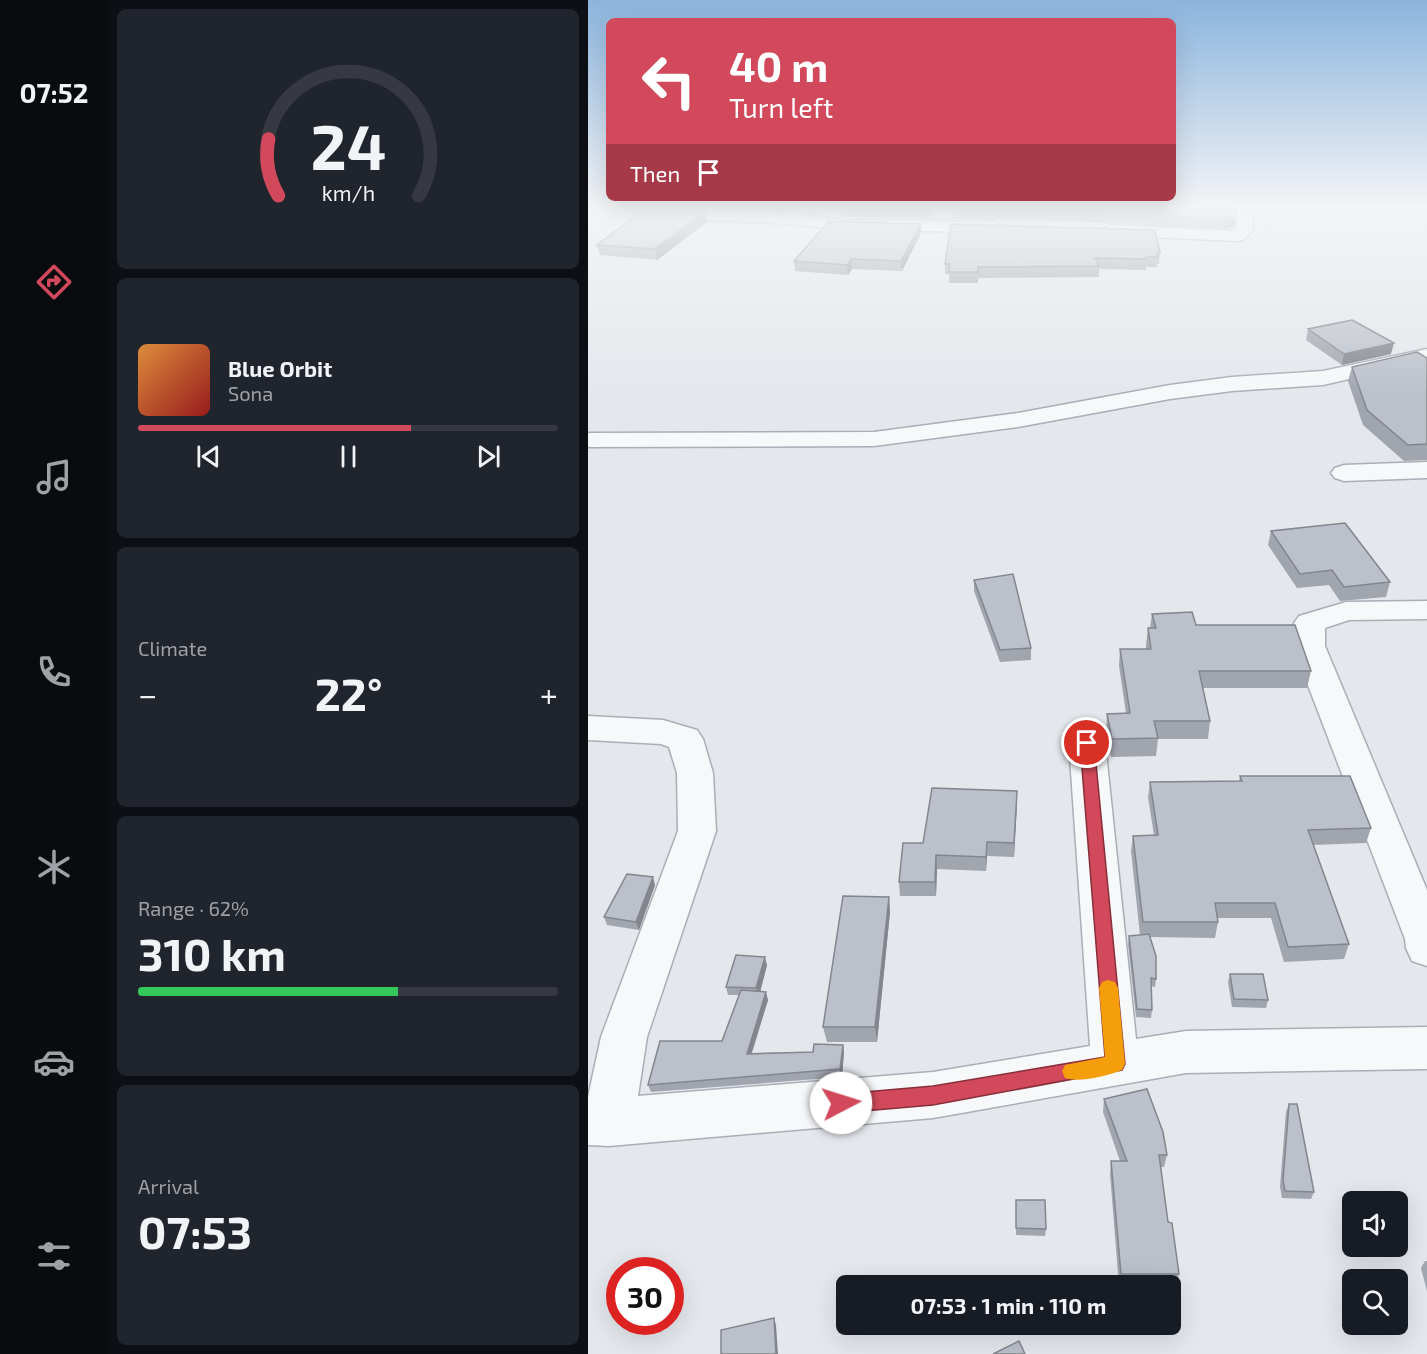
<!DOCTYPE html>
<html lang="en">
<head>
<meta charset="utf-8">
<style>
  body { margin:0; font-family:"Exo 2",sans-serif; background:#20242c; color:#f1f3f6; height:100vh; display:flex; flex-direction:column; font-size:22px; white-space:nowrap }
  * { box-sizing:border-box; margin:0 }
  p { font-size:20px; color:#9ea1a6 }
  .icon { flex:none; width:33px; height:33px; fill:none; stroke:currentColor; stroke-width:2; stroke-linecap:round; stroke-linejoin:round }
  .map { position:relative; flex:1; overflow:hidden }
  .panel { display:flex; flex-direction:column; gap:9px; padding:9px; background:#0d0f14; width:480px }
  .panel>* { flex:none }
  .top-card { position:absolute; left:18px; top:18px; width:570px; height:183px; border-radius:9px; box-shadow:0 6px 24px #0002; background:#d1495b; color:#fff; overflow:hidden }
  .controls { position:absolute; left:754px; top:1191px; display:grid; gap:12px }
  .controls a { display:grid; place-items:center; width:66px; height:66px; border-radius:9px; background:#171b24; box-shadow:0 6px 24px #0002; font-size:30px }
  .speed { position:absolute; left:18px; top:1257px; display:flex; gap:12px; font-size:30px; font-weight:700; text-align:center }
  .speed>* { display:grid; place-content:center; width:78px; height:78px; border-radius:50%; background:#171b24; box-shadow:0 6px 24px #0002; line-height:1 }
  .speed .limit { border:9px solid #d22; background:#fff; color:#111 }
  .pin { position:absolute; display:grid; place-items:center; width:51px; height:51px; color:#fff; margin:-26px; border:3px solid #fff; border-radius:50%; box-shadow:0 2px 6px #0007 }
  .me { position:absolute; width:66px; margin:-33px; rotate:85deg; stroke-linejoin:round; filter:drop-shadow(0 0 4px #0008) }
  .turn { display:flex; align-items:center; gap:21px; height:126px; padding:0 24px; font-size:27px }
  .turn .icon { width:78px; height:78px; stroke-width:2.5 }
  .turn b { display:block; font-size:42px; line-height:51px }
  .then { display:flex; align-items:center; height:57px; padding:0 24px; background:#0003; gap:12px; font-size:22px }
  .big { font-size:45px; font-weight:700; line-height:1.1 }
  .panel .widget { flex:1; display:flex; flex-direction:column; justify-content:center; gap:9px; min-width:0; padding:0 21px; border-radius:9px; background:#20242c }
  .panel .dial { align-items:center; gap:0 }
  .dial svg { height:156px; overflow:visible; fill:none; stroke:#363941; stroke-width:7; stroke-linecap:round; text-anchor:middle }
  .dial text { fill:#f1f3f6; stroke:none }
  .song { display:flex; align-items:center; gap:18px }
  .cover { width:72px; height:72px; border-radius:9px; background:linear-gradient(135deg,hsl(30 70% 55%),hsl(0 70% 35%)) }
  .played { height:6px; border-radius:3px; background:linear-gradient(90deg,#d1495b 65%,#363941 65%) }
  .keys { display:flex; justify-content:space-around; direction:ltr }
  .heat { display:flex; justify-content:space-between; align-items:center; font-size:33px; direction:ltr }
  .charge { height:9px; border-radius:4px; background:linear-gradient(90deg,#34c759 62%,#363941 0) }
  .trip { position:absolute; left:248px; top:1275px; width:345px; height:60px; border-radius:9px; background:#171b24; box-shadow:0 6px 24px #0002; font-weight:700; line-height:60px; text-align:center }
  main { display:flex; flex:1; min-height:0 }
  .dock { display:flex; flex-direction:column; width:108px; justify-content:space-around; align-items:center; background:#090b0e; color:#9ea1a6 }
  .dock .icon { width:42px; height:42px }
  .dock .on { color:#d1495b }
  .dock b { font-size:27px; color:#f1f3f6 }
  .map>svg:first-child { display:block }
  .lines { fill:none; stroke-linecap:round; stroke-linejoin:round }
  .street-casing { stroke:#a9aeb7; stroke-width:3 }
  .street { fill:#f7f8fa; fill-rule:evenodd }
  .wall { fill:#a1a5ae }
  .shaded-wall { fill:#83868d }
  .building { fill:#bbc0ca; stroke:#83868d; stroke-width:1.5 }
  .route { fill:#d1495b; stroke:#882f3b; stroke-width:1.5 }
  .slow { fill:#f59e0b }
</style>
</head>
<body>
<main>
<nav class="dock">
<b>07:52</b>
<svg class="icon on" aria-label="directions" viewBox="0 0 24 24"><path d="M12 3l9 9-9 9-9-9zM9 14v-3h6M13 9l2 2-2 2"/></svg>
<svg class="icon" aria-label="music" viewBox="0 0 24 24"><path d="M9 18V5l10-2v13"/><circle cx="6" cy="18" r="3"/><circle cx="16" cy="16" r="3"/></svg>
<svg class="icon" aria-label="phone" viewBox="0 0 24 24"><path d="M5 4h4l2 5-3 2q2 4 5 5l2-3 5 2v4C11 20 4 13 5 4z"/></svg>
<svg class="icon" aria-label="climate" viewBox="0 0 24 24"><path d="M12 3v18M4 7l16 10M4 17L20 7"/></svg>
<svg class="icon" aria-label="car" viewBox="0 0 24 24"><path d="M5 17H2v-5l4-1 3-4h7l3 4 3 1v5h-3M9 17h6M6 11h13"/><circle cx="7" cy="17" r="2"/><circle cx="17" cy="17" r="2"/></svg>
<svg class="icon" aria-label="filters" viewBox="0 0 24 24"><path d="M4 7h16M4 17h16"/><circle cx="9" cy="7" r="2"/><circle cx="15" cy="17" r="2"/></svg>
</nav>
<section class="panel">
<div class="widget dial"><svg viewBox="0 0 100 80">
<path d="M14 69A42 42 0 1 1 86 69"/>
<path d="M14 69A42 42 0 0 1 9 40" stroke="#d1495b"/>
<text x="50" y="56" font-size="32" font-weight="700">24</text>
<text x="50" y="72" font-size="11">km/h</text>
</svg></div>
<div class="widget">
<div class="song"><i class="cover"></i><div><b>Blue Orbit</b><p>Sona</p></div></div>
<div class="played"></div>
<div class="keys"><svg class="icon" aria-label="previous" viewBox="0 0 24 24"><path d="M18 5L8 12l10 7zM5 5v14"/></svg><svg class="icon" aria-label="pause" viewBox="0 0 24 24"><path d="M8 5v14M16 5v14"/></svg><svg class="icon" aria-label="next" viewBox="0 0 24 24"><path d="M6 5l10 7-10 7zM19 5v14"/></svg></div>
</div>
<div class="widget"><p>Climate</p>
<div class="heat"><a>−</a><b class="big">22°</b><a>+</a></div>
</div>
<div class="widget"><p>Range · 62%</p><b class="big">310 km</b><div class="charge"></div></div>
<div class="widget"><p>Arrival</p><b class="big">07:53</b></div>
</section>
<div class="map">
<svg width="839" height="1354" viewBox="0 0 839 1354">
  <rect width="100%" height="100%" fill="#e4e7ec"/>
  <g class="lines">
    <defs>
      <g id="street">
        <path d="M 42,207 L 91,207 L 201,214 L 208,207 L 225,207 L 217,216 L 257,220 L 407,222 L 415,227 L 407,232 L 257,230 L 205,224 L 117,220 L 50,212 Z"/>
        <path d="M 648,207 L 664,207 L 665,230 L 655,240 L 649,241 L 522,235 L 514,230 L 522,225 L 645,231 L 649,228 Z"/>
        <path d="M 839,349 L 839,361 L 735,385 L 644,391 L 582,399 L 430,427 L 286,446 L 0,447 L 0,433 L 286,432 L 430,413 L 582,385 L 644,377 L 735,371 Z"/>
        <path d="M 839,462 L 839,478 L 756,481 L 747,478 L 743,473 L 747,468 L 756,465 Z"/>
        <path d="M 839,601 L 839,619 L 761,620 L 737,628 L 737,646 L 839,890 L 839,966 L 824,961 L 818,948 L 817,939 L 705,646 L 706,623 L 711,616 L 758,602 Z"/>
        <path d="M 0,716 L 75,720 L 109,730 L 115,739 L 125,773 L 128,831 L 59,1037 L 50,1096 L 345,1072 L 502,1046 L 481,743 L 486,734 L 499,731 L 512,734 L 517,743 L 548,1039 L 598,1031 L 839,1027 L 839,1069 L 598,1073 L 345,1118 L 21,1146 L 0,1145 L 0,1097 L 13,1037 L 90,831 L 89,773 L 81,747 L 73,744 L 0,740 Z"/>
      </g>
    </defs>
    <!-- street casing -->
    <use href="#street" class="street-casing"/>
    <!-- street -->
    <use href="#street" class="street"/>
  </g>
  <!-- wall -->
  <g class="wall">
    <path d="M 253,207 L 347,207 L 341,219 L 253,217 L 252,208 Z"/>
    <path d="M 366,207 L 648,217 L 647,226 L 637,229 L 475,221 L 366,219 Z"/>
    <path d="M 119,222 L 69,260 L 12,255 L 9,245 Z"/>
    <path d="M 333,224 L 333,233 L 314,271 L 264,269 L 260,275 L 207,271 L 206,261 Z"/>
    <path d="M 572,253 L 571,264 L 569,264 L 569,267 L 558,267 L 558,270 L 511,269 L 511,277 L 390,278 L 390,283 L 361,283 L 361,274 L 357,274 L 357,264 Z"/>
    <path d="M 720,329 L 803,354 L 754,365 L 718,340 Z"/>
    <path d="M 839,358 L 839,460 L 816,461 L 775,425 L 760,381 L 764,367 Z"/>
    <path d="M 683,531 L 802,582 L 798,597 L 752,601 L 741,585 L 709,588 L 680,545 Z"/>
    <path d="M 386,580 L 443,648 L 443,660 L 412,662 L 386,591 Z"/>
    <path d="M 564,614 L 608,625 L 723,671 L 719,688 L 615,688 L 622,721 L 620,739 L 570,739 L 568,756 L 523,757 L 518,732 L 519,714 L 538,713 L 531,666 L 532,649 L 558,649 L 558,645 L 560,628 L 562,628 Z"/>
    <path d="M 652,776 L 783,828 L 778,843 L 725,845 L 761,944 L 756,959 L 696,962 L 683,918 L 629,918 L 630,922 L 627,938 L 562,937 L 568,979 L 567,987 L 563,986 L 564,1010 L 563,1018 L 548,1017 L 540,944 L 541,936 L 552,935 L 543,851 L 545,836 L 566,835 L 560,797 L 562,782 L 651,781 Z"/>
    <path d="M 429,791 L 426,857 L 399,856 L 398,871 L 349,869 L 348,896 L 312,896 L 311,882 L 335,843 Z"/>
    <path d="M 67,885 L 51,930 L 19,925 L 16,917 Z"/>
    <path d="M 301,897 L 302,912 L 289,1042 L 239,1042 L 235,1027 Z"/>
    <path d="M 179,965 L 172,992 L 180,1000 L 164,1053 L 225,1052 L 255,1045 L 256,1052 L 254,1077 L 63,1092 L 60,1085 L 134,1041 L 151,995 L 140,995 L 138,987 Z"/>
    <path d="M 642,974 L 680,1000 L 678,1008 L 644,1007 L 640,982 Z"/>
    <path d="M 516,1099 L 579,1155 L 576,1167 L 573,1167 L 580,1222 L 591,1274 L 588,1286 L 531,1286 L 522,1174 L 523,1161 L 532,1161 L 515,1112 Z"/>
    <path d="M 701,1104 L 726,1192 L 723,1199 L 694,1198 L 692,1187 L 698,1112 Z"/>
    <path d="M 428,1200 L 458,1229 L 457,1236 L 428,1235 Z"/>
    <path d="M 837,1261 L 839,1261 L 839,1291 L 833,1268 Z"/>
  </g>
  <!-- shaded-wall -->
  <g class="shaded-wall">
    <path d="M 342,207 L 347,207 L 341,219 L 340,210 Z"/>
    <path d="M 117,212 L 119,222 L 69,260 L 67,249 Z"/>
    <path d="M 648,217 L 647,226 L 637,229 L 638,219 Z"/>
    <path d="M 333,224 L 333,233 L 314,271 L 313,261 Z"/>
    <path d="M 263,259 L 264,269 L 260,275 L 259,265 Z"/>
    <path d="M 806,343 L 803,354 L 754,365 L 756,354 Z"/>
    <path d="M 429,791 L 429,805 L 426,857 L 426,843 Z"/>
    <path d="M 399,842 L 399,856 L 398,871 L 398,857 Z"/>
    <path d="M 348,855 L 349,869 L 348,896 L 347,882 Z"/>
    <path d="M 65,877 L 67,885 L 51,930 L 48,922 Z"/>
    <path d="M 301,897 L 302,912 L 289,1042 L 287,1027 Z"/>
    <path d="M 177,957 L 179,965 L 171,996 L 168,988 Z"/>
    <path d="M 178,992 L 180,1000 L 161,1061 L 159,1054 Z"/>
    <path d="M 255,1045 L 256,1052 L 254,1077 L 252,1069 Z"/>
    <path d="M 186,1318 L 188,1325 L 190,1354 L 188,1354 Z"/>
  </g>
  <!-- building -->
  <g class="building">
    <path d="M 60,207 L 73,207 L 117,212 L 67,249 L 9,245 Z"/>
    <path d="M 253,207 L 342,207 L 340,210 L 256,209 L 252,208 Z"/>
    <path d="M 366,207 L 647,207 L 648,217 L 638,219 L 475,211 L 366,210 Z"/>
    <path d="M 241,221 L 333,224 L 313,261 L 263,259 L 259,265 L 206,261 Z"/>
    <path d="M 363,224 L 567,230 L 572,253 L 569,253 L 570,257 L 558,257 L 558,259 L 507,258 L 511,266 L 390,267 L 390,272 L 361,272 L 362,264 L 357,264 Z"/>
    <path d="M 764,320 L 806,343 L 756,354 L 720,329 Z"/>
    <path d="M 829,352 L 839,358 L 839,444 L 820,445 L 779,410 L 764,367 Z"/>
    <path d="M 757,523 L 802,582 L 756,587 L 744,570 L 712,574 L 683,531 Z"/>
    <path d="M 425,574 L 443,648 L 412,650 L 386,580 Z"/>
    <path d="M 604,612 L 608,625 L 707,625 L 723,671 L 611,671 L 622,721 L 566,721 L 570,738 L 524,739 L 519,714 L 542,713 L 532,649 L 563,649 L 560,628 L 568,628 L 564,614 Z"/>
    <path d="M 652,776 L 762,776 L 783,828 L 720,830 L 761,944 L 700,947 L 687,903 L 627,903 L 630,922 L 555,922 L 545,836 L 570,835 L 562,782 L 654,781 Z"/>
    <path d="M 344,788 L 429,791 L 426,843 L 399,842 L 398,857 L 348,855 L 347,882 L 311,882 L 315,843 L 335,843 Z"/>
    <path d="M 39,874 L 65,877 L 48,922 L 16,917 Z"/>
    <path d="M 255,896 L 301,897 L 287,1027 L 235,1027 Z"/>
    <path d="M 561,934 L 568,956 L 568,979 L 563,978 L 564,1010 L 549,1009 L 541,936 Z"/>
    <path d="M 148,955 L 177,957 L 168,988 L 138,987 Z"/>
    <path d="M 642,974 L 675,974 L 680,1000 L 646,999 Z"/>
    <path d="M 153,990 L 178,992 L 159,1054 L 225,1052 L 226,1044 L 255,1045 L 252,1069 L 60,1085 L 72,1041 L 134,1041 Z"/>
    <path d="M 559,1089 L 575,1132 L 579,1155 L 571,1155 L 580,1222 L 584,1223 L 591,1274 L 533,1274 L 523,1161 L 539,1161 L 516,1099 Z"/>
    <path d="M 701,1104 L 709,1104 L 726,1192 L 697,1191 L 695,1180 Z"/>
    <path d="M 428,1200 L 457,1200 L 458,1229 L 428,1228 Z"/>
    <path d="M 186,1318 L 188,1354 L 133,1354 L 133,1330 Z"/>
    <path d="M 431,1341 L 437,1354 L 405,1354 Z"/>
  </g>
  <!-- sky -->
  <linearGradient id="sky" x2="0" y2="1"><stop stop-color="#8bb4dd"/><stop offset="0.52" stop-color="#f3f4f6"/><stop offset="1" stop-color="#f3f4f6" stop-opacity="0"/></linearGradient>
  <rect width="839" height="397" fill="url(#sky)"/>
  <!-- route -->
  <path class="route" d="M 499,738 L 506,743 L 537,1064 L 534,1070 L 345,1105 L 253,1113 L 246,1110 L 243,1103 L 246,1096 L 253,1094 L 345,1086 L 517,1057 L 492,743 Z"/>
  <!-- slow -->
  <path class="slow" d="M 520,980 L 527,982 L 530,988 L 537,1064 L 534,1070 C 519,1076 492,1083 477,1078 L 474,1071 L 477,1065 L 517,1057 L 511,988 L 514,982 Z"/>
</svg>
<div class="controls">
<a><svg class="icon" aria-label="sound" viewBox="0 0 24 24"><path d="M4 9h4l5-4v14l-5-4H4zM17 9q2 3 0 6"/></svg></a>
<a><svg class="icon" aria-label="search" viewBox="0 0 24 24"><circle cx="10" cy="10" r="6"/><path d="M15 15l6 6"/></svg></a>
</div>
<div class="speed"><div class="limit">30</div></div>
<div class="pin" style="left:499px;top:743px;background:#d93025"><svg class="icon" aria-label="arrive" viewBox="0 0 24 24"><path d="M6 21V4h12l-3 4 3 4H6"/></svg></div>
<svg class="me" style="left:253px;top:1103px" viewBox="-20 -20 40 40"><circle r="19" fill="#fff"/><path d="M0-13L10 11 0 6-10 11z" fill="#d1495b"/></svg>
<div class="trip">07:53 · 1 min · 110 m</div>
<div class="top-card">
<div class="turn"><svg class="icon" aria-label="left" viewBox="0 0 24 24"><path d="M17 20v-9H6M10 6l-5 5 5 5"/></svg><div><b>40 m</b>Turn left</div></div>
<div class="then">Then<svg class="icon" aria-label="arrive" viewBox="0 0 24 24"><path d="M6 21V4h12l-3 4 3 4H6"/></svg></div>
</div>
</div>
</main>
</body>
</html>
